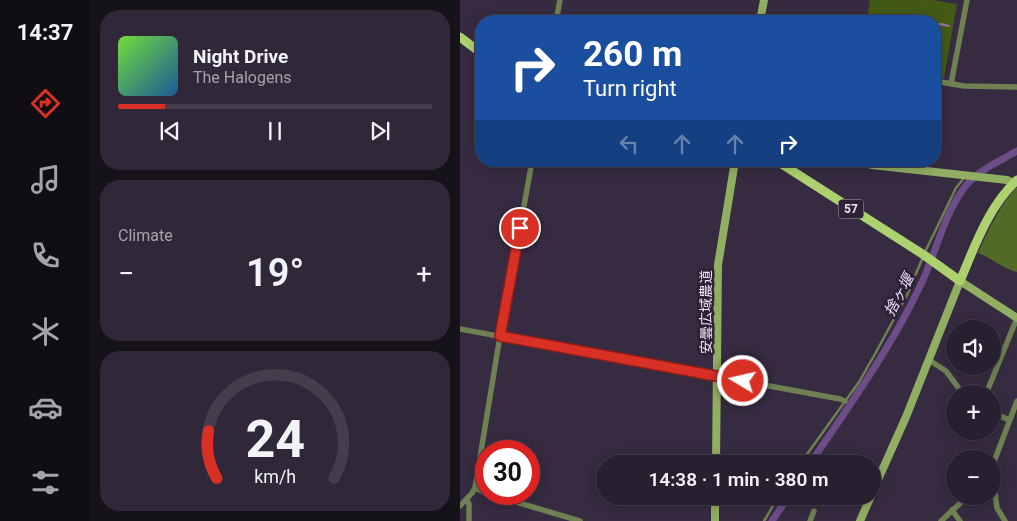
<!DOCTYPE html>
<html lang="en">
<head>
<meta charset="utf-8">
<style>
  body { margin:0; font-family:Roboto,"Noto Sans JP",sans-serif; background:#302838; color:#f1f3f6; height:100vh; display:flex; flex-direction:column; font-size:19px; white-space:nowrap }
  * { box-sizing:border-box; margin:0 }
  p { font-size:16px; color:#a5a3ab }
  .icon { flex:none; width:28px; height:28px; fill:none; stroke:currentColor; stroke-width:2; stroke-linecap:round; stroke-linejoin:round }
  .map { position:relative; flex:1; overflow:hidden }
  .panel { display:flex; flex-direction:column; gap:10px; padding:10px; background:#16121a; width:370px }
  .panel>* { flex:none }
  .hud { position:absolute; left:15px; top:15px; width:466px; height:152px; border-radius:20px; box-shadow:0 2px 12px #0003,0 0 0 1px #443e4c; background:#1a4fa0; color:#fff; overflow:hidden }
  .fabs { position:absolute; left:486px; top:320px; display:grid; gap:10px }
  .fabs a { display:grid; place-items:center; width:55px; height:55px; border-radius:50%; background:#282030; box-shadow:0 2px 12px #0003,0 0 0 1px #443e4c; font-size:25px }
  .speed { position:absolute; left:15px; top:440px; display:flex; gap:10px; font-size:25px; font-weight:700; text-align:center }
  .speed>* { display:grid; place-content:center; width:65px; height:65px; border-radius:50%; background:#282030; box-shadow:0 2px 12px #0003,0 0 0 1px #443e4c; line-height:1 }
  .speed .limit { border:8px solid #d22; background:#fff; color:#111 }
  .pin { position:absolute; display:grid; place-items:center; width:42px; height:42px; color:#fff; margin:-21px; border:2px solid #fff; border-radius:50%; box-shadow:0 1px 5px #0007 }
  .me { position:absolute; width:55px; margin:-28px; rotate:279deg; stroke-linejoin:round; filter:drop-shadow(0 0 4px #0008) }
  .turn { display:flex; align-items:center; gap:18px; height:105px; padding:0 25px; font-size:22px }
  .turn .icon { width:65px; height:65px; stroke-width:2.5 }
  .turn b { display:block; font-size:35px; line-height:42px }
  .lanes { display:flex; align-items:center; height:48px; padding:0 25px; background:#0003; justify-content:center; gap:25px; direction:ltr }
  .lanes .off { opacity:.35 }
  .big { font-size:38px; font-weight:600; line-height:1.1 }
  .panel .tile { flex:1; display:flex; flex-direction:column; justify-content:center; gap:8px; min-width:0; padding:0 18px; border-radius:20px; background:#302838 }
  .panel .dial { align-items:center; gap:0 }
  .dial svg { height:130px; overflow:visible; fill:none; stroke:#443e4c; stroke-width:7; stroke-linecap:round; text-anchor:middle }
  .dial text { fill:#f1f3f6; stroke:none }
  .song { display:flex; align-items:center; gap:15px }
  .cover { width:60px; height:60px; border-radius:8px; background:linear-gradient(135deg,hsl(100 70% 55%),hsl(210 70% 35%)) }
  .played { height:5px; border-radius:2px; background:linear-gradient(90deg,#d93025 15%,#443e4c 15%) }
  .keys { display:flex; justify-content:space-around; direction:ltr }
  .heat { display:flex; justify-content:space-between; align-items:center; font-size:28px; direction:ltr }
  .trip { position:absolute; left:136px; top:455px; width:285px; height:50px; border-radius:25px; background:#282030; box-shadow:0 2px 12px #0003,0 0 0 1px #443e4c; font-weight:600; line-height:50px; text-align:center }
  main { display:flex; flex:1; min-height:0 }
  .menu { display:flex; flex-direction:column; width:90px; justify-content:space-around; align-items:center; background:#100d13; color:#a5a3ab }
  .menu .icon { width:35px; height:35px }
  .menu .selected { color:#d93025 }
  .menu b { font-size:22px; color:#f1f3f6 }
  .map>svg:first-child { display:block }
  .green { fill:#435a16 }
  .forest { fill:#526a27 }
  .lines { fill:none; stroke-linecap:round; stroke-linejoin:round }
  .stream { stroke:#937aa7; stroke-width:2 }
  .canal { stroke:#6d4d87; stroke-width:7 }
  .lane { stroke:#6f8153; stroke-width:2.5 }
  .street { stroke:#6f8153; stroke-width:5.5 }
  .secondary { stroke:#91ae63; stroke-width:8 }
  .primary { stroke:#acd16e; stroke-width:9 }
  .route-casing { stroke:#8d1f18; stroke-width:12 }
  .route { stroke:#d93025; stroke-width:9 }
  .labels { text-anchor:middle; stroke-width:5; stroke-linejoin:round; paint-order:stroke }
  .shield { fill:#2c2135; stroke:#b2a9b9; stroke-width:1 }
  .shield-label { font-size:12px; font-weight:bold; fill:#ebe3f1 }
  .street-label { font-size:14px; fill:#ebe3f1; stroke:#2c2135 }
  .water-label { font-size:15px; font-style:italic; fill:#ecdafd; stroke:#2c2135 }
</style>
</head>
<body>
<main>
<nav class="menu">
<b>14:37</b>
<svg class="icon selected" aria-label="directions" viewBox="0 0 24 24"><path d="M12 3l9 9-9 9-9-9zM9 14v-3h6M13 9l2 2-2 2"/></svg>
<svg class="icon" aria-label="music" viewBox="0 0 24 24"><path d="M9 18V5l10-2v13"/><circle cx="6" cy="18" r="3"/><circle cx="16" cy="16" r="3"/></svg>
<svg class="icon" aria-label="phone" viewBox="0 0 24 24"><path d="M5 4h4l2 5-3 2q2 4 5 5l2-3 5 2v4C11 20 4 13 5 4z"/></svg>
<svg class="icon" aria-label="climate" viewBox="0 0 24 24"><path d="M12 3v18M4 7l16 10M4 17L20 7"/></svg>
<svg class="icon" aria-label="car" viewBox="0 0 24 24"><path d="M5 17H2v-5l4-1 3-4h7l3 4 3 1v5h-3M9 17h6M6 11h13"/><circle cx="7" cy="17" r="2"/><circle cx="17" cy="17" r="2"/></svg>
<svg class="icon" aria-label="filters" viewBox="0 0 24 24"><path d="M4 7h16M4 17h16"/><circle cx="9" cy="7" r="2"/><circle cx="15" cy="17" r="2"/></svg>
</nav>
<section class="panel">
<div class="tile">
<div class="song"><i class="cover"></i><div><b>Night Drive</b><p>The Halogens</p></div></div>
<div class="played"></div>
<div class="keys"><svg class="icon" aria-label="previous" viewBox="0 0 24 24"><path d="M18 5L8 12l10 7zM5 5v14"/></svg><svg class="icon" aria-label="pause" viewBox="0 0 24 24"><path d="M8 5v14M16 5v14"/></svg><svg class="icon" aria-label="next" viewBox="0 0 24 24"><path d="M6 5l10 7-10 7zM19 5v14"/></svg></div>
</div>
<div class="tile"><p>Climate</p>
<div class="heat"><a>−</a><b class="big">19°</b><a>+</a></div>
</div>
<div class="tile dial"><svg viewBox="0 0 100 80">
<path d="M14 69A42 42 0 1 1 86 69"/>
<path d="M14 69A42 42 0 0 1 9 40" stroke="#d93025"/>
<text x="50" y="56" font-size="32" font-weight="700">24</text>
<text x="50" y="72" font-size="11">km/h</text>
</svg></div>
</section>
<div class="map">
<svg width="557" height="521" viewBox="0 0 557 521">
  <rect width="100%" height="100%" fill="#362b40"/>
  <!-- green -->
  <path class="green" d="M 410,0 L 472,0 L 497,4 L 484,78 L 475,76 L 475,21 L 407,21 Z"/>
  <!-- forest -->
  <path class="forest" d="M 557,187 L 557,272 C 542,268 533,259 518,253 C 529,229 539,206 557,187 Z"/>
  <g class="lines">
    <!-- stream -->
    <g class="stream">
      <path d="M 475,26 L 481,24 L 489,26"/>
      <path d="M 475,44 L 478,51"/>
    </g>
    <!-- canal -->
    <g class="canal">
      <path d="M 350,464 C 390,404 432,347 462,282 C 476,252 483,218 502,191 C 514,172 538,162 557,151"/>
      <path d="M 312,521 L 329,496"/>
    </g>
    <!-- lane -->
    <g class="lane">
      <path d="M 465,252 L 496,188 L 504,178"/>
      <path d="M 40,335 L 57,245"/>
      <path d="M 340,464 L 399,382 L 415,354 L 447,295 L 463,257"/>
      <path d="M 304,521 L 319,496"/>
    </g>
    <!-- street -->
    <g class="street">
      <path d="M 96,21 L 100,0"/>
      <path d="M 475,81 L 504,86 L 557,87"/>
      <path d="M 491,84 L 507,0"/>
      <path d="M 57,245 L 72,161"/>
      <path d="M 0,329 L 380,399 L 385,401"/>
      <path d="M 469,360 L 486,371 L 503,394"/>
      <path d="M 526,394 L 557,318"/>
      <path d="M 532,412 L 549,420"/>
      <path d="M 532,467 L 557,401"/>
      <path d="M 532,469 L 537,508 L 545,521"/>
      <path d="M 15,488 L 26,493"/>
      <path d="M 29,494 L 120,521"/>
      <path d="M 7,500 L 9,504 L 9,521"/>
      <path d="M 0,506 L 12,493 L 15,488 L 40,336"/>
      <path d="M 492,510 L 500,521"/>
      <path d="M 350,521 L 354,511"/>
      <path d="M 481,521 L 508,496"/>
    </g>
    <!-- secondary -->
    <g class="secondary">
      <path d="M 300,21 L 304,0"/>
      <path d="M 398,161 L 412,165 L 547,180 L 554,183"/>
      <path d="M 256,464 L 258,265 L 275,161"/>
      <path d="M 412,493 L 446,417 L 500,281 L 557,318"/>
      <path d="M 255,521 L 255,496"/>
      <path d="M 400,521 L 411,496"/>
    </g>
    <!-- primary -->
    <g class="primary">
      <path d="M 0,37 L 21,53"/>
      <path d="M 317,161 L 464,255 L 500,281 C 515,246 528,207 557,180"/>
    </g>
  </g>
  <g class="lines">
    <defs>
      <path id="route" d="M 60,228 L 40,336 L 283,381"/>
    </defs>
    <!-- route casing -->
    <use href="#route" class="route-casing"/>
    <!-- route -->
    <use href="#route" class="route"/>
  </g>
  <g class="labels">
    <!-- shield labels -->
    <rect class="shield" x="378.5" y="199.5" width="25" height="19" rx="4"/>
    <g class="shield-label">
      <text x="391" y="213">57</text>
    </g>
    <!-- street labels -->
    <g class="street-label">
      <text transform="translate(246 312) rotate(-90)" y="5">安曇広域農道</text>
    </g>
    <!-- water labels -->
    <g class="water-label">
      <text transform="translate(439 295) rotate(-62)" y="5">捨ヶ堰</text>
    </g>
  </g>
</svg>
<div class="fabs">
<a><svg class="icon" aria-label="sound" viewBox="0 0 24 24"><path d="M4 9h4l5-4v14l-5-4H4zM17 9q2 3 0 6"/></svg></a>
<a>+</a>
<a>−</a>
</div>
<div class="speed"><div class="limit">30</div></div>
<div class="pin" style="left:60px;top:228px;background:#d93025"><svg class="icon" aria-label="arrive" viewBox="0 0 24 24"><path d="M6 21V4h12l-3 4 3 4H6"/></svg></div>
<svg class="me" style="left:283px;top:381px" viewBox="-20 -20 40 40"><circle r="17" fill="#d93025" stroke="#fff" stroke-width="3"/><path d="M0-11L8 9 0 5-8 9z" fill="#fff"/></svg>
<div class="trip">14:38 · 1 min · 380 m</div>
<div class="hud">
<div class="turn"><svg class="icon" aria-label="right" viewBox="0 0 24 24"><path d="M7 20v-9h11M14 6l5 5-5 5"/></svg><div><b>260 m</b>Turn right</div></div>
<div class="lanes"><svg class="icon off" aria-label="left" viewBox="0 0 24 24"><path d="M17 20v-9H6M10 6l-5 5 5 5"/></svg><svg class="icon off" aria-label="ahead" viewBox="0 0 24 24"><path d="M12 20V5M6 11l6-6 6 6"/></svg><svg class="icon off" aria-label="ahead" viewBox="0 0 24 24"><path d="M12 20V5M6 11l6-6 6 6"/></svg><svg class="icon" aria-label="right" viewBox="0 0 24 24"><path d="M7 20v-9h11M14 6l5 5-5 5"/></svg></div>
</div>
</div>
</main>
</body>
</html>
